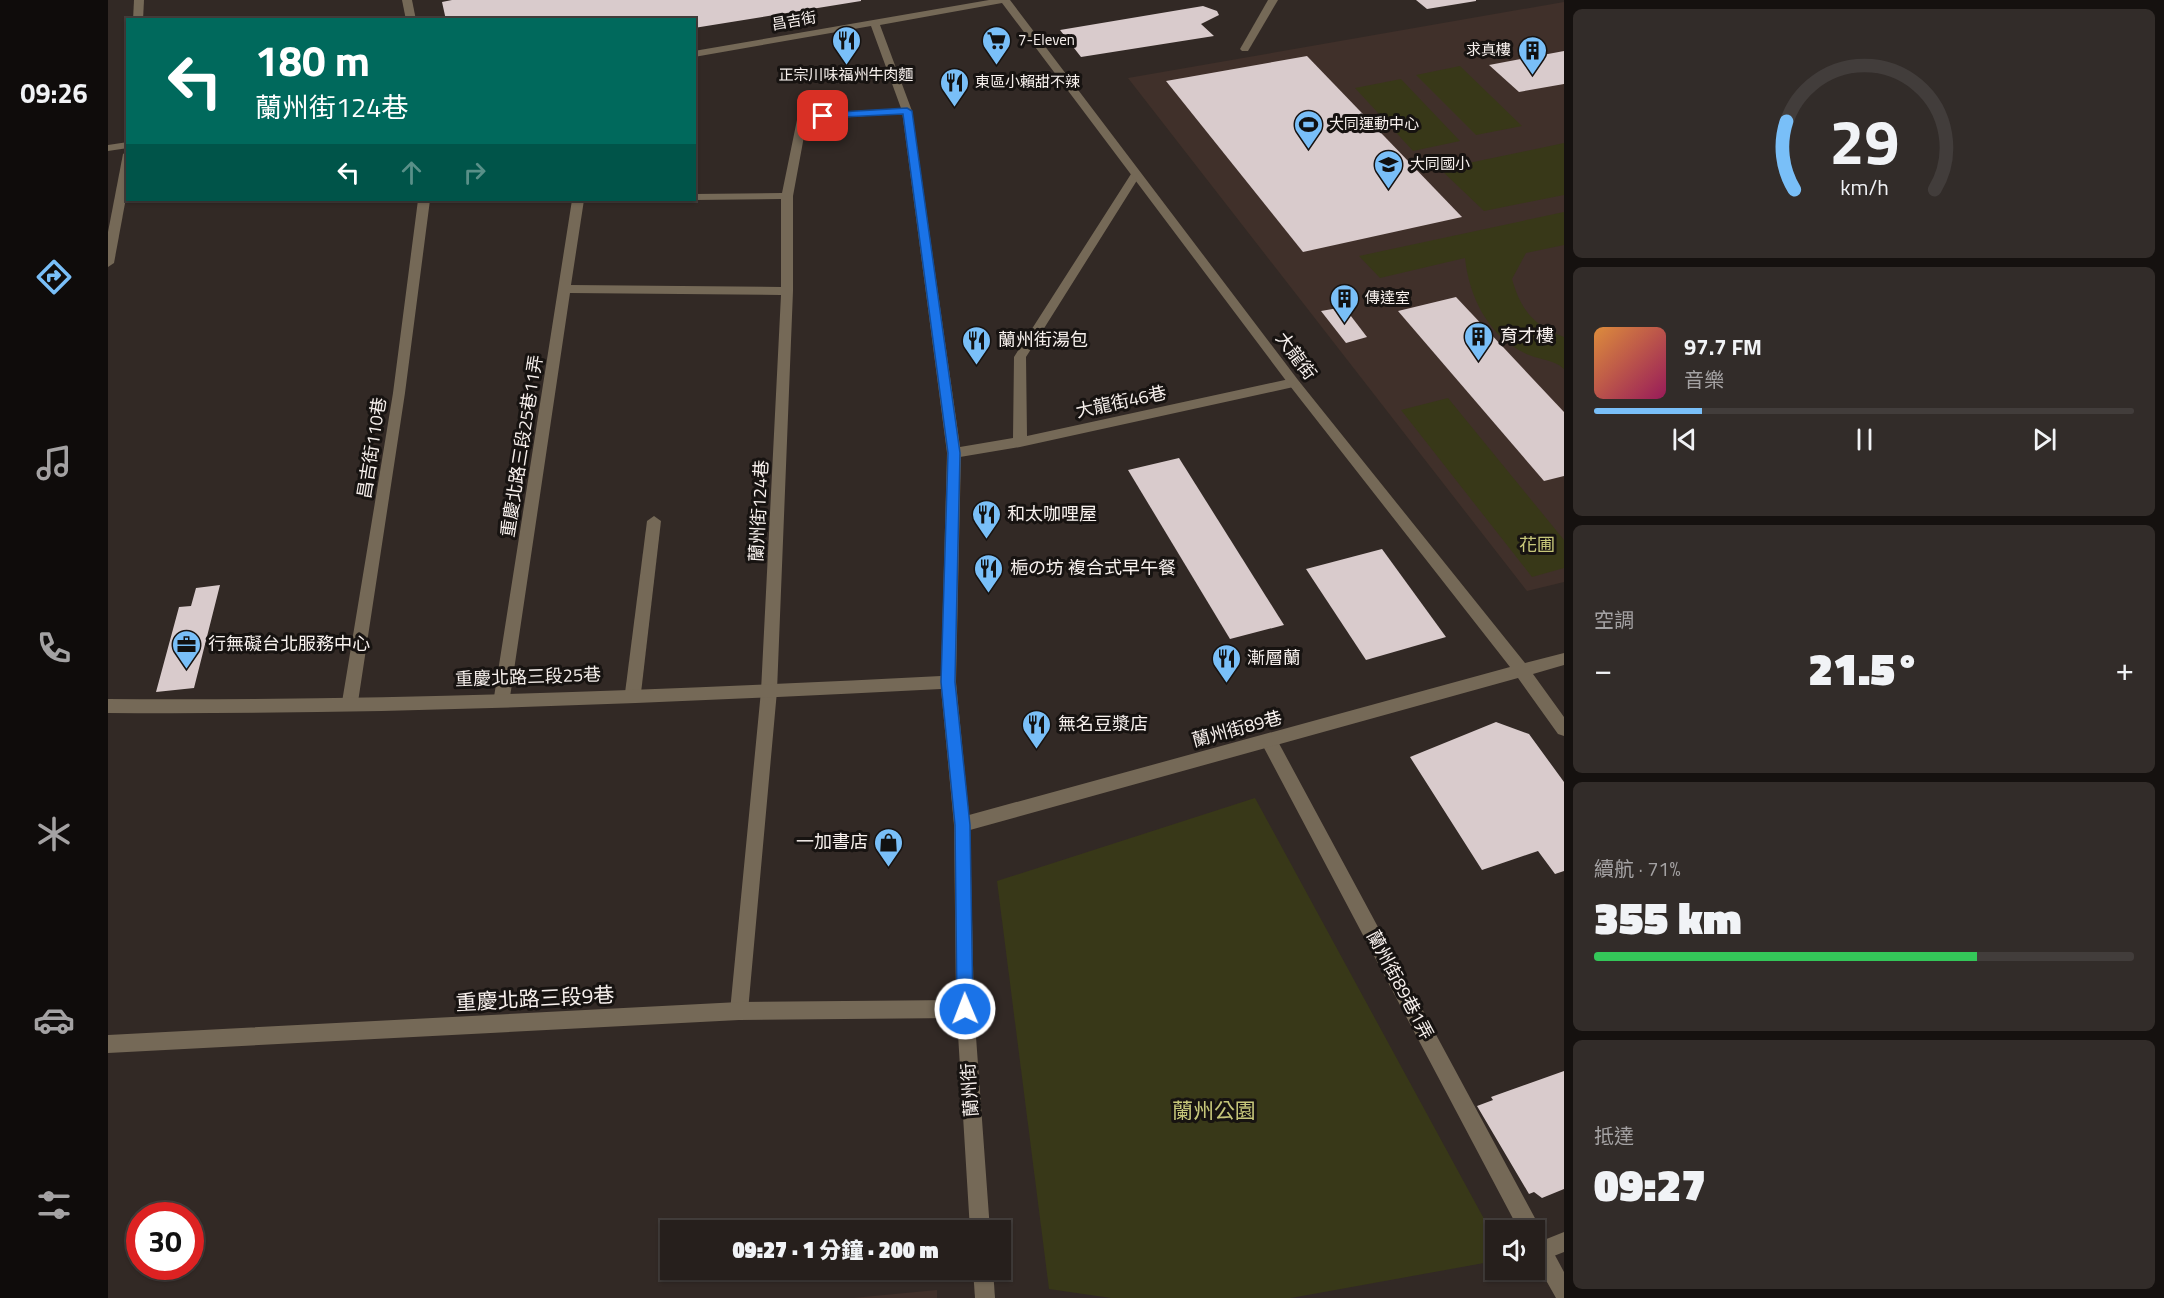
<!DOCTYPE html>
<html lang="zh-TW">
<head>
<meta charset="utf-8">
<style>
  body { margin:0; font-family:"Titillium Web","Noto Sans TC","Noto Sans JP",sans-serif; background:#322c29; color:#f1f3f6; height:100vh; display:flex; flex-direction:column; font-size:22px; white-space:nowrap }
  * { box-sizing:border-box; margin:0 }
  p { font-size:20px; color:#a4a2a3 }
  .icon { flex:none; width:33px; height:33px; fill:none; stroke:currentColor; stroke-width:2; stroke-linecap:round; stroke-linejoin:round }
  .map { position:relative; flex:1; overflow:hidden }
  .side { display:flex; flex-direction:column; gap:9px; padding:9px; background:#15110f; width:600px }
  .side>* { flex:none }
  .banner { position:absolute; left:18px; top:18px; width:570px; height:183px; border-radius:0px; box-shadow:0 2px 4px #0004,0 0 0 2px #423d3b; background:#00695c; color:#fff; overflow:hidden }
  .fabs { position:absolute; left:1377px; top:1220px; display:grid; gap:12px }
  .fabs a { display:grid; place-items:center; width:60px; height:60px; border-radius:0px; background:#261f1c; box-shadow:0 2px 4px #0004,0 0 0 2px #423d3b; font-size:30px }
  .speed { position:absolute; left:18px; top:1202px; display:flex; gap:12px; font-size:30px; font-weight:700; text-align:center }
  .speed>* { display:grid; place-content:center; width:78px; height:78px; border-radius:50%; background:#261f1c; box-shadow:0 2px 4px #0004,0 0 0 2px #423d3b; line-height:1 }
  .speed .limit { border:9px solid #d22; background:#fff; color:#111 }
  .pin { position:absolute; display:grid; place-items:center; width:51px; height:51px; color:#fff; margin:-26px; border-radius:12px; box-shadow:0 3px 9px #0006 }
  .me { position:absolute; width:66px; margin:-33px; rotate:359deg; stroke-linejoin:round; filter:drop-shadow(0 0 4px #0008) }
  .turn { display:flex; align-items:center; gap:21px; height:126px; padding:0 30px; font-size:27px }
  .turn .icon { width:78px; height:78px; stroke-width:2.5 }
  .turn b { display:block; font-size:42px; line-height:51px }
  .lanes { display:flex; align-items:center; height:57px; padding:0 30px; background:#0003; justify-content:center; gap:30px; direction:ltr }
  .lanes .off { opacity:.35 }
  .big { font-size:45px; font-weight:800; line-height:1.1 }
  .side .tile { flex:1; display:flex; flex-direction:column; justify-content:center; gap:9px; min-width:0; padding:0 21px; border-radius:9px; background:#322c29 }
  .side .dial { align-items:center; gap:0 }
  .dial svg { height:156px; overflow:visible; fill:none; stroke:#423d3b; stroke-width:7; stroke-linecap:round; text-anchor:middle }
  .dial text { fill:#f1f3f6; stroke:none }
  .song { display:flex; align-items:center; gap:18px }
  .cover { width:72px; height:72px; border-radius:9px; background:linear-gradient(135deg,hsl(30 70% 55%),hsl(330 70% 35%)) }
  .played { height:6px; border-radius:3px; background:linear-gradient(90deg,#79bff8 20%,#423d3b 20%) }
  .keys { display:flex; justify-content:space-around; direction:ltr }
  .heat { display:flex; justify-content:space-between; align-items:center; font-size:33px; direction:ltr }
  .charge { height:9px; border-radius:4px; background:linear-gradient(90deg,#34c759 71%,#423d3b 0) }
  .trip { position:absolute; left:552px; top:1220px; width:351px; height:60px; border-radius:0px; background:#261f1c; box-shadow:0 2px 4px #0004,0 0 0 2px #423d3b; font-weight:800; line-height:60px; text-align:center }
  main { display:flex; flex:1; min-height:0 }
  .tab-bar { display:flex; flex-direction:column; width:108px; justify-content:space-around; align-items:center; background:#0f0c0b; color:#a4a2a3 }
  .tab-bar .icon { width:42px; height:42px }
  .tab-bar .current { color:#79bff8 }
  .tab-bar b { font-size:27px; color:#f1f3f6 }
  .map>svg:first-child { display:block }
  .built { fill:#40302a }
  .green { fill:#383818 }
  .building { fill:#d9cbcc }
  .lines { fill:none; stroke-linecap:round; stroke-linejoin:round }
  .lane { fill:#756957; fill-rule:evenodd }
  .street { fill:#756957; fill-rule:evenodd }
  .route { fill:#1a73e8; stroke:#114b97; stroke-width:1.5 }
  .labels { text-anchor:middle; stroke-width:6; stroke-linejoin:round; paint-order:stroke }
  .far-street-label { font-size:15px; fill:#f7f0ed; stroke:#171311 }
  .far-poi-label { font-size:15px; fill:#f7f0ed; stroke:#171311; text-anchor:start }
  .poi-label { font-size:18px; fill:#f7f0ed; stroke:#171311; text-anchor:start }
  .street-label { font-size:18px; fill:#f7f0ed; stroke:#171311 }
  .park-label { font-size:18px; fill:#c7c77a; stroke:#171311 }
  .near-street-label { font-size:21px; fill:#f7f0ed; stroke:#171311 }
  .near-park-label { font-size:21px; fill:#c7c77a; stroke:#171311 }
</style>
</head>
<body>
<main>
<nav class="tab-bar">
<b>09:26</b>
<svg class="icon current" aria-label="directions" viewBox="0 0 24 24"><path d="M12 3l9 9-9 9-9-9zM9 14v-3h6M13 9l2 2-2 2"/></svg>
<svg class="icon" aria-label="music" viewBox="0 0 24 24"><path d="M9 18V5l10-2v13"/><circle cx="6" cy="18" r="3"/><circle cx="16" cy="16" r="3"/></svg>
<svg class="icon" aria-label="phone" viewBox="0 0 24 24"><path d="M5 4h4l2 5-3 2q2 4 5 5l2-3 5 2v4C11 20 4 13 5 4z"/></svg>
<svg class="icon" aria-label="climate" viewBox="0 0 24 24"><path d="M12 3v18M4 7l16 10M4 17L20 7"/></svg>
<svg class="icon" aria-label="car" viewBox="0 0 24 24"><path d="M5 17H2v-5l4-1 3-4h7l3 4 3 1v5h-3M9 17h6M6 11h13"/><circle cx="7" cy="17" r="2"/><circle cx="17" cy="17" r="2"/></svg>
<svg class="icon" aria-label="filters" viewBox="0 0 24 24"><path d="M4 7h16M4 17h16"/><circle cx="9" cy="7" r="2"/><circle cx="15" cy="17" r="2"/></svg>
</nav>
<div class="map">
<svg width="1456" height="1298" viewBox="0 0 1456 1298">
  <rect width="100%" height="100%" fill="#322925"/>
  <!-- built -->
  <g class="built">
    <path d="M 1456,2 L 1456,582 L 1419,591 L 1020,78 Z"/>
    <path d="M 829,1290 L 829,1298 L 745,1298 Z"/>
  </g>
  <!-- green -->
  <g class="green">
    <path d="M 1352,66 L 1414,126 L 1368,135 L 1308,75 Z"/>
    <path d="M 1293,79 L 1352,141 L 1305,151 L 1247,88 Z"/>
    <path d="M 1456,143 L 1456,195 L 1376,211 L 1332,169 Z"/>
    <path d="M 1456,212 L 1456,245 L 1418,253 L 1404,279 C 1413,310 1425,325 1456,337 L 1456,369 C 1447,360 1433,360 1421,355 C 1382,339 1361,298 1357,258 L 1272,278 L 1251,256 Z"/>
    <path d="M 1340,398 L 1456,540 L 1456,568 L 1424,577 L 1293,410 Z"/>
    <path d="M 1147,798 L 1387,1239 L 1387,1261 L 1183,1298 L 1003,1298 L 941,1289 L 889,881 Z"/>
  </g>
  <!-- building -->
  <g class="building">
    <path d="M 344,0 L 753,0 L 753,1 L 586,28 L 586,20 L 338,20 L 334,2 Z"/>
    <path d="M 1308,0 L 1368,0 L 1368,1 L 1319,9 Z"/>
    <path d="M 1095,6 L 1109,11 L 1111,15 L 1093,24 L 1106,36 L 973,57 L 952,30 Z"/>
    <path d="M 1456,51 L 1456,84 L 1411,92 L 1381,65 Z"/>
    <path d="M 1199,56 L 1354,217 L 1195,252 L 1058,81 Z"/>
    <path d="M 1348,297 L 1456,412 L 1456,476 L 1436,481 L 1290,311 Z"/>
    <path d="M 1236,307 L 1259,337 L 1238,343 L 1213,311 Z"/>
    <path d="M 1071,458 L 1176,625 L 1122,639 L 1020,470 Z"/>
    <path d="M 1274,549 L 1338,637 L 1258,660 L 1198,569 Z"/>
    <path d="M 112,585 L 86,688 L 48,692 L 71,607 L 83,606 L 88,588 Z"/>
    <path d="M 1388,722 L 1421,734 L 1456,782 L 1456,871 L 1447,874 L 1430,851 L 1374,870 L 1302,757 Z"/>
    <path d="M 1456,1071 L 1456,1189 L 1434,1198 L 1426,1192 L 1421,1194 L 1369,1106 L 1385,1100 L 1383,1097 Z"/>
  </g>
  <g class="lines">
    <!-- lane -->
    <g class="lane">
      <path d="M 26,0 L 36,0 L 35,20 L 25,20 Z"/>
      <path d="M 294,0 L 304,0 L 308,20 L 298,20 Z"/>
      <path d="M 1160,0 L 1170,0 L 1140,51 L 1134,51 L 1132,49 Z"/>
      <path d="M 799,108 L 804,111 L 803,113 L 699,120 L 685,196 L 685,291 L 669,691 L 640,1011 L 637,1017 L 631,1020 L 625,1017 L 622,1011 L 653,691 L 673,295 L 462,293 L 402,697 L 399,702 L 394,704 L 389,702 L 386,697 L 464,200 L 476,200 L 463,285 L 673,287 L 673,199 L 586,200 L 582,200 L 586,200 L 586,194 L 674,193 L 690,115 Z"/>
      <path d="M 20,151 L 20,187 L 6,263 L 0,267 L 0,232 L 15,154 Z"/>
      <path d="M 1028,171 L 1033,174 L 918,357 L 919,436 L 1186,378 L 1192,383 L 1190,386 L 912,447 L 846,458 L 841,456 L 839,453 L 846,448 L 905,438 L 906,357 L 1023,174 Z"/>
      <path d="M 310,200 L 322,200 L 297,393 L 250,702 L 247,707 L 242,709 L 237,707 L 234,702 L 285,393 Z"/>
      <path d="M 546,516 L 553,521 L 533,693 L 530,698 L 525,700 L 520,698 L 517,693 L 539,521 Z"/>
      <path d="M 1161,734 L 1167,736 L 1456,1272 L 1456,1298 L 1448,1298 L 1426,1259 L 1426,1230 L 1411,1230 L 1155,746 L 1153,741 L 1155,736 Z"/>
    </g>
    <!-- street -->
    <g class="street">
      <path d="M 881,0 L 902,0 L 1190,380 L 1417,663 L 1456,653 L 1456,665 L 1425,674 L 1456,717 L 1456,736 L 1450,734 L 1410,678 L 862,830 L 866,1009 L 882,1230 L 862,1230 L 849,1018 L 631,1020 L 0,1053 L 0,1035 L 631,1002 L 848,1000 L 846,825 L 833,689 C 556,703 278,715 0,713 L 0,699 C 277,701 556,690 833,676 L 839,453 L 794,111 L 763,26 L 586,57 L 586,51 ZM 894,3 L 1182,386 L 1402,667 L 861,815 L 848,682 L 853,453 L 804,111 L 772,25 Z"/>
      <path d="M 20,142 L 20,148 L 0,151 L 0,145 Z"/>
      <path d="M 1456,1232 L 1456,1252 L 1433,1261 L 1426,1258 L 1426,1244 Z"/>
      <path d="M 865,1269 L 885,1269 L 887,1298 L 867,1298 Z"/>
    </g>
  </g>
  <!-- route -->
  <path class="route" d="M 799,108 L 804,111 L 852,453 L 847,682 L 862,825 L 865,1009 L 863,1015 L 857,1017 L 851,1015 L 849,1009 L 847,825 L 833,682 L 840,453 L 795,114 L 715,118 L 710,116 L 715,113 Z"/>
  <!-- icons -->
  <defs>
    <symbol id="restaurant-pin" viewBox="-11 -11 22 30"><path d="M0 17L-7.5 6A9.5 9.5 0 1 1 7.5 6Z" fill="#79bff8" stroke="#171311"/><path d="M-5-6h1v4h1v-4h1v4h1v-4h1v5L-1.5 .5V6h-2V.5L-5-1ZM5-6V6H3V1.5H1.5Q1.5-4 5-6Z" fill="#111"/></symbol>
    <symbol id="supermarket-pin" viewBox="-11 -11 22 30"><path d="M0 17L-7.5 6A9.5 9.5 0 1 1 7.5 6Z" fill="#79bff8" stroke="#171311"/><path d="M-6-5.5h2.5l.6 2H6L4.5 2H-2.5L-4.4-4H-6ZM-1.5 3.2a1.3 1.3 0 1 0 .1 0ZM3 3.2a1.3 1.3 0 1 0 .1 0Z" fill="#111"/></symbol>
    <symbol id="building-pin" viewBox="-11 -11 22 30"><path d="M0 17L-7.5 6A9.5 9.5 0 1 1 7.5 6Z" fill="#79bff8" stroke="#171311"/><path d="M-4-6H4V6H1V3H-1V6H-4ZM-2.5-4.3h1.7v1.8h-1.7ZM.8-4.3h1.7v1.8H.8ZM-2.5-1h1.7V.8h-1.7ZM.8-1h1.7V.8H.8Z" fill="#111"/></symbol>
    <symbol id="stadium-pin" viewBox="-11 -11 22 30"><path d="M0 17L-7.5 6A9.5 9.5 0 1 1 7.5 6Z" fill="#79bff8" stroke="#171311"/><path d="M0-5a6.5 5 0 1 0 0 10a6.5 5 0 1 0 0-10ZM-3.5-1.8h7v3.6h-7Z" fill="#111"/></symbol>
    <symbol id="school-pin" viewBox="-11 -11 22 30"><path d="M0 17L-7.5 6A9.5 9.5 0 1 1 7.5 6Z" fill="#79bff8" stroke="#171311"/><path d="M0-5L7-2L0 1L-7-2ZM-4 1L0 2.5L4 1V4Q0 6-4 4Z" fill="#111"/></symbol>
    <symbol id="office-pin" viewBox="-11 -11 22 30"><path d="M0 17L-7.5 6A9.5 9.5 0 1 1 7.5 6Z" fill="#79bff8" stroke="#171311"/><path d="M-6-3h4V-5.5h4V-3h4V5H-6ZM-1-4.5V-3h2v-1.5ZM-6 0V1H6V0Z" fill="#111"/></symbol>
    <symbol id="shop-pin" viewBox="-11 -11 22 30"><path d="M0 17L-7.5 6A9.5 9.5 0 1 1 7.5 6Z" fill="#79bff8" stroke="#171311"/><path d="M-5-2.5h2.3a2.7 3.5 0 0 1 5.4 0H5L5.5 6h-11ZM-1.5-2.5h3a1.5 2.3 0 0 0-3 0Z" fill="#111"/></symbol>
  </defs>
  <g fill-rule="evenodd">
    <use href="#restaurant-pin" x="722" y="24" width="33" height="45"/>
    <use href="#supermarket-pin" x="872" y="24" width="33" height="45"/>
    <use href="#building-pin" x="1408" y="34" width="33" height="45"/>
    <use href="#restaurant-pin" x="830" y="66" width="33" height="45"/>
    <use href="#stadium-pin" x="1184" y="108" width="33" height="45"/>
    <use href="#school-pin" x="1264" y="148" width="33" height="45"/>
    <use href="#building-pin" x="1220" y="282" width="33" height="45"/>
    <use href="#building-pin" x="1354" y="320" width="33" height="45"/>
    <use href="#restaurant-pin" x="852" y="324" width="33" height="45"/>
    <use href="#restaurant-pin" x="862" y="498" width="33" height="45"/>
    <use href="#restaurant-pin" x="864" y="552" width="33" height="45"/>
    <use href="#office-pin" x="62" y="628" width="33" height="45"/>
    <use href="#restaurant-pin" x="1102" y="642" width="33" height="45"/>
    <use href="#restaurant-pin" x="912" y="708" width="33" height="45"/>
    <use href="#shop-pin" x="764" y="826" width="33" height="45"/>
  </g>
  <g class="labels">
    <!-- far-street labels -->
    <g class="far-street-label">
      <text transform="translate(686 21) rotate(-10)" y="5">昌吉街</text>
    </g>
    <!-- far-poi labels -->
    <g class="far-poi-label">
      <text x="910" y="45">7-Eleven</text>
      <text x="1403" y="55" text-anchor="end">求真樓</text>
      <text x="738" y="80" text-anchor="middle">正宗川味福州牛肉麵</text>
      <text x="867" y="87">東區小賴甜不辣</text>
      <text x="1221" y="129">大同運動中心</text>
      <text x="1302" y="169">大同國小</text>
      <text x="1257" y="303">傳達室</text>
    </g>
    <!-- poi labels -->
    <g class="poi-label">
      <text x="1392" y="342">育才樓</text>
      <text x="890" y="346">蘭州街湯包</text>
      <text x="899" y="520">和太咖哩屋</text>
      <text x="902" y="574">梔の坊 複合式早午餐</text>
      <text x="100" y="650">行無礙台北服務中心</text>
      <text x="1139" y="664">漸層蘭</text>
      <text x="950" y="730">無名豆漿店</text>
      <text x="760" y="848" text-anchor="end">一加書店</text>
    </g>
    <!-- street labels -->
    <g class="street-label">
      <text transform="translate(1188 356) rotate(53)" y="6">大龍街</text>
      <text transform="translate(1013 402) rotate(-12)" y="6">大龍街46巷</text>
      <text transform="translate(414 446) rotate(-81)" y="6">重慶北路三段25巷11弄</text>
      <text transform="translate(264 448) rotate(-81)" y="6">昌吉街110巷</text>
      <text transform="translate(651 511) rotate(-87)" y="6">蘭州街124巷</text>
      <text transform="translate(420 677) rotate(-2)" y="6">重慶北路三段25巷</text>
      <text transform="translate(1129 729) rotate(-15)" y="6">蘭州街89巷</text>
      <text transform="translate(1292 985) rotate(62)" y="6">蘭州街89巷1弄</text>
      <text transform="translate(862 1090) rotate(-94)" y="6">蘭州街</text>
    </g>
    <!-- park labels -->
    <g class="park-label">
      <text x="1429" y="551">花圃</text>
    </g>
    <!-- near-street labels -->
    <g class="near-street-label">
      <text transform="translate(427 999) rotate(-3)" y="7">重慶北路三段9巷</text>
    </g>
    <!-- near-park labels -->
    <g class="near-park-label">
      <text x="1106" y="1118">蘭州公園</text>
    </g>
  </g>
</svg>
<div class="fabs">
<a><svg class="icon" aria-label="sound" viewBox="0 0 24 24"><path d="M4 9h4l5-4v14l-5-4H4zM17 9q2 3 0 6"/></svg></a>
</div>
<div class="speed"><div class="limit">30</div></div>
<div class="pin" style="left:715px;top:116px;background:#d93025"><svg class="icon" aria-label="arrive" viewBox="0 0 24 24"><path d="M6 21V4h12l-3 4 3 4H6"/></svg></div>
<svg class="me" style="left:857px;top:1009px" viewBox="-20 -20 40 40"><circle r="17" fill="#1a73e8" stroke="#fff" stroke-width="3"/><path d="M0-11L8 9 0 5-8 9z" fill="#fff"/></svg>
<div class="trip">09:27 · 1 分鐘 · 200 m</div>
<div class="banner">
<div class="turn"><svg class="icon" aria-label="left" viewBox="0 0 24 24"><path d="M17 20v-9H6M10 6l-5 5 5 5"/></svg><div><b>180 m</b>蘭州街124巷</div></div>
<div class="lanes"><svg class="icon" aria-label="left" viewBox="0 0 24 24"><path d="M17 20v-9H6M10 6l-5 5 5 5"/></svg><svg class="icon off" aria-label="ahead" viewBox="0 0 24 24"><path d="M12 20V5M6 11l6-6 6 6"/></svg><svg class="icon off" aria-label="right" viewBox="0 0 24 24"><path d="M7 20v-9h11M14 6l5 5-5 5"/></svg></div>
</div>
</div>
<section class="side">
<div class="tile dial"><svg viewBox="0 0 100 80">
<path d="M14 69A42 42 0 1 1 86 69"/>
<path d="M14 69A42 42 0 0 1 10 34" stroke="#79bff8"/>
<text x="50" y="56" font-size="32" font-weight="700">29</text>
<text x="50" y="72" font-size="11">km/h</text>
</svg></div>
<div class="tile">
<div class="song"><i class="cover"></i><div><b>97.7 FM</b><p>音樂</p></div></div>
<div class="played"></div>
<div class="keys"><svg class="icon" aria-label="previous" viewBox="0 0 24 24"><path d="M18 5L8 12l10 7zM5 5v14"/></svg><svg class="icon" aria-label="pause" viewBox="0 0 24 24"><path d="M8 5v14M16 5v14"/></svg><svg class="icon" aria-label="next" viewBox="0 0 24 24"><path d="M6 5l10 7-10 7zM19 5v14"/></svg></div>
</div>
<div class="tile"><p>空調</p>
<div class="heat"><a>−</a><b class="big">21.5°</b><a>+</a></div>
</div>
<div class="tile"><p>續航 · 71%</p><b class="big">355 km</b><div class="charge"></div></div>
<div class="tile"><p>抵達</p><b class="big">09:27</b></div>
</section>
</main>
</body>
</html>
